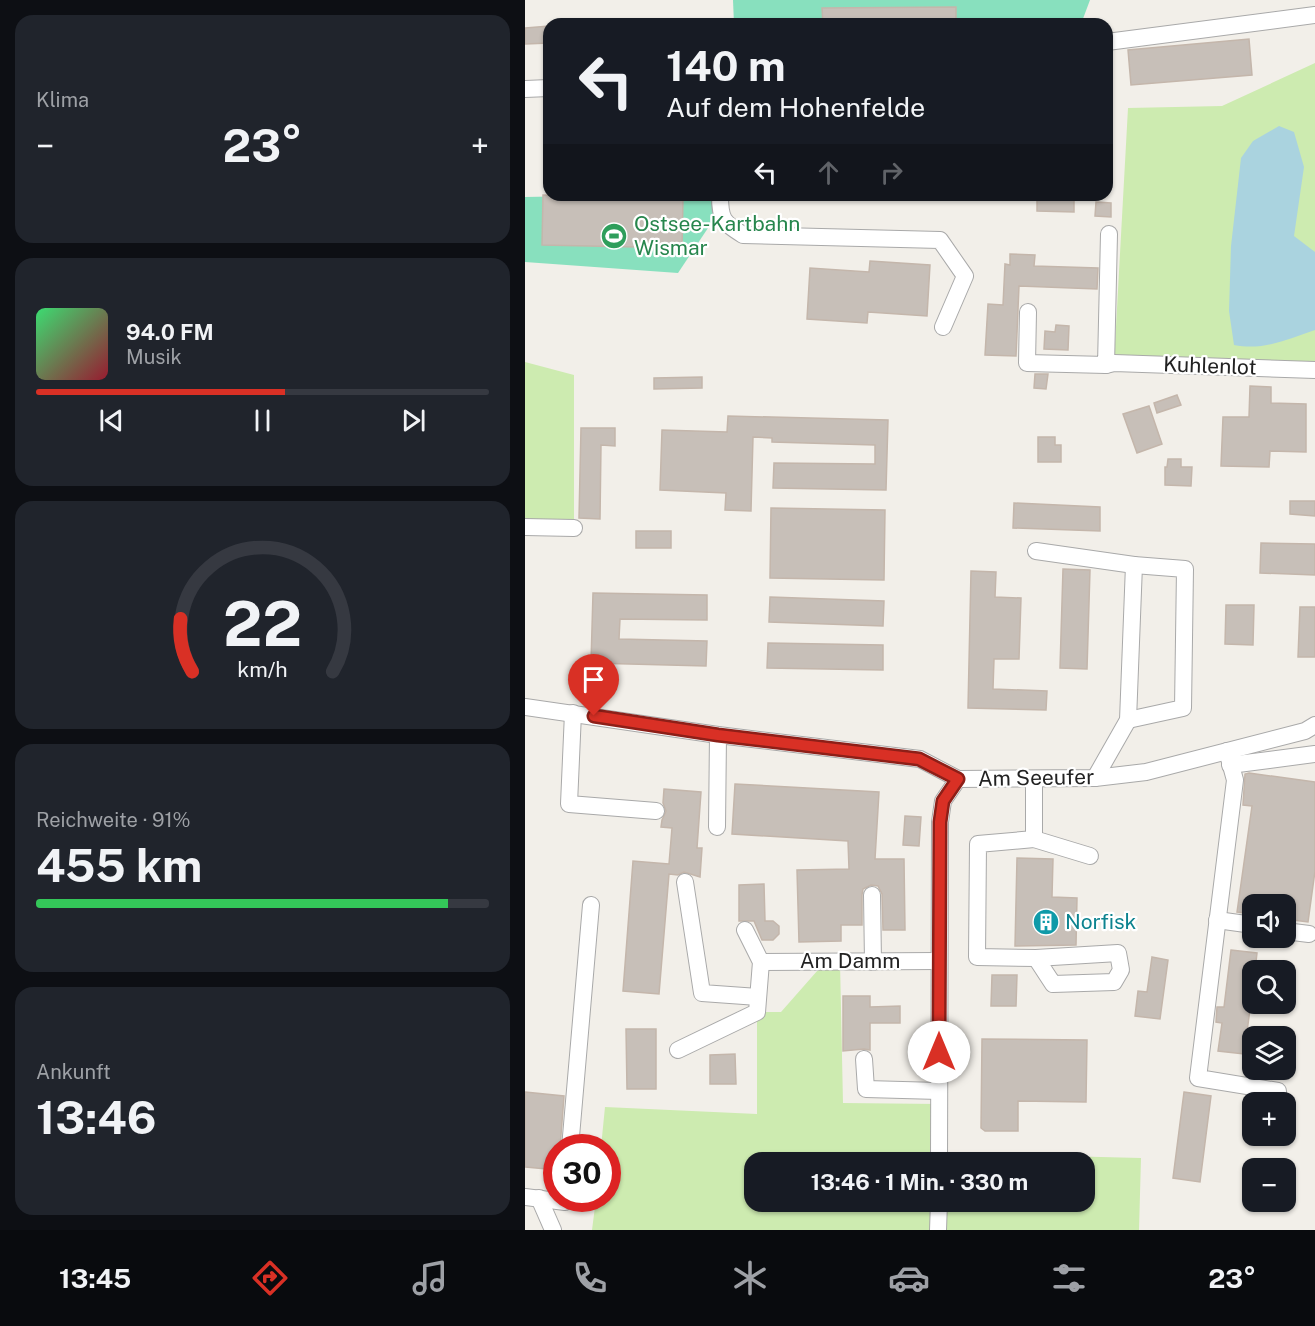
<!DOCTYPE html>
<html lang="de">
<head>
<meta charset="utf-8">
<style>
  body { margin:0; font-family:"Public Sans",sans-serif; background:#20242c; color:#f1f3f6; height:100vh; display:flex; flex-direction:column; font-size:22px; white-space:nowrap }
  * { box-sizing:border-box; margin:0 }
  p { font-size:20px; color:#9ea1a6 }
  .icon { flex:none; width:33px; height:33px; fill:none; stroke:currentColor; stroke-width:2; stroke-linecap:round; stroke-linejoin:round }
  .map { position:relative; flex:1; overflow:hidden }
  .drawer { display:flex; flex-direction:column; gap:15px; padding:15px; background:#0d0f14; width:525px }
  .drawer>* { flex:none }
  .top-card { position:absolute; left:18px; top:18px; width:570px; height:183px; border-radius:18px; box-shadow:0 2px 4px #0004; background:#171b24; color:#f1f3f6; overflow:hidden }
  .fabs { position:absolute; left:717px; top:894px; display:grid; gap:12px }
  .fabs a { display:grid; place-items:center; width:54px; height:54px; border-radius:12px; background:#171b24; box-shadow:0 2px 4px #0004; font-size:30px }
  .speed { position:absolute; left:18px; top:1134px; display:flex; gap:12px; font-size:30px; font-weight:700; text-align:center }
  .speed>* { display:grid; place-content:center; width:78px; height:78px; border-radius:50%; background:#171b24; box-shadow:0 2px 4px #0004; line-height:1 }
  .speed .limit { border:9px solid #d22; background:#fff; color:#111 }
  .pin { position:absolute; display:grid; place-items:center; width:51px; height:51px; color:#fff; margin:-62px -26px; border-radius:50% 50% 50% 0; rotate:-45deg; box-shadow:0 0 6px #0007 }
  .pin .icon { rotate:45deg }
  .me { position:absolute; width:66px; margin:-33px; rotate:0deg; stroke-linejoin:round; filter:drop-shadow(0 0 4px #0008) }
  .turn { display:flex; align-items:center; gap:21px; height:126px; padding:0 24px; font-size:27px }
  .turn .icon { width:78px; height:78px; stroke-width:2.5 }
  .turn b { display:block; font-size:42px; line-height:51px }
  .lanes { display:flex; align-items:center; height:57px; padding:0 24px; background:#0003; justify-content:center; gap:30px; direction:ltr }
  .lanes .off { opacity:.35 }
  .big { font-size:45px; font-weight:700; line-height:1.1 }
  .drawer .tile { flex:1; display:flex; flex-direction:column; justify-content:center; gap:9px; min-width:0; padding:0 21px; border-radius:18px; background:#20242c }
  .drawer .dial { align-items:center; gap:0 }
  .dial svg { height:156px; overflow:visible; fill:none; stroke:#363941; stroke-width:7; stroke-linecap:round; text-anchor:middle }
  .dial text { fill:#f1f3f6; stroke:none }
  .song { display:flex; align-items:center; gap:18px }
  .cover { width:72px; height:72px; border-radius:9px; background:linear-gradient(135deg,hsl(140 70% 55%),hsl(350 70% 35%)) }
  .played { height:6px; border-radius:3px; background:linear-gradient(90deg,#d93025 55%,#363941 55%) }
  .keys { display:flex; justify-content:space-around; direction:ltr }
  .heat { display:flex; justify-content:space-between; align-items:center; font-size:33px; direction:ltr }
  .charge { height:9px; border-radius:4px; background:linear-gradient(90deg,#34c759 91%,#363941 0) }
  .trip { position:absolute; left:219px; top:1152px; width:351px; height:60px; border-radius:18px; background:#171b24; box-shadow:0 2px 4px #0004; font-weight:700; line-height:60px; text-align:center }
  .dock { display:flex; height:96px; justify-content:space-around; align-items:center; background:#090b0e; color:#9ea1a6 }
  .dock .icon { width:42px; height:42px }
  .dock .active { color:#d93025 }
  .dock b { font-size:27px; color:#f1f3f6 }
  main { display:flex; flex:1; min-height:0 }
  .map>svg:first-child { display:block }
  .grass { fill:#cdebb0 }
  .pitch { fill:#88e0be }
  .water { fill:#aad3df }
  .building { fill:#c7bfb8; stroke:#c4b6ab; stroke-width:1.5 }
  .lines { fill:none; stroke-linecap:round; stroke-linejoin:round }
  .minor-casing { stroke:#a9a9a9; stroke-width:18 }
  .minor { stroke:#fff; stroke-width:16 }
  .route-casing { stroke:#8d1f18; stroke-width:15 }
  .route { stroke:#d93025; stroke-width:10 }
  .labels { text-anchor:middle; stroke-width:4.5; stroke-linejoin:round; paint-order:stroke }
  .leisure-label { font-size:21px; fill:#27864d; stroke:#fff; text-anchor:start }
  .street-label { font-size:21px; fill:#222; stroke:#fff }
  .culture-label { font-size:21px; fill:#0d838f; stroke:#fff; text-anchor:start }
</style>
</head>
<body>
<main>
<section class="drawer">
<div class="tile"><p>Klima</p>
<div class="heat"><a>−</a><b class="big">23°</b><a>+</a></div>
</div>
<div class="tile">
<div class="song"><i class="cover"></i><div><b>94.0 FM</b><p>Musik</p></div></div>
<div class="played"></div>
<div class="keys"><svg class="icon" aria-label="previous" viewBox="0 0 24 24"><path d="M18 5L8 12l10 7zM5 5v14"/></svg><svg class="icon" aria-label="pause" viewBox="0 0 24 24"><path d="M8 5v14M16 5v14"/></svg><svg class="icon" aria-label="next" viewBox="0 0 24 24"><path d="M6 5l10 7-10 7zM19 5v14"/></svg></div>
</div>
<div class="tile dial"><svg viewBox="0 0 100 80">
<path d="M14 69A42 42 0 1 1 86 69"/>
<path d="M14 69A42 42 0 0 1 8 42" stroke="#d93025"/>
<text x="50" y="56" font-size="32" font-weight="700">22</text>
<text x="50" y="72" font-size="11">km/h</text>
</svg></div>
<div class="tile"><p>Reichweite · 91%</p><b class="big">455 km</b><div class="charge"></div></div>
<div class="tile"><p>Ankunft</p><b class="big">13:46</b></div>
</section>
<div class="map">
<svg width="790" height="1230" viewBox="0 0 790 1230">
  <rect width="100%" height="100%" fill="#f2efe9"/>
  <!-- grass -->
  <g class="grass">
    <path d="M 790,63 L 790,370 L 589,363 L 603,108 L 697,106 Z"/>
    <path d="M 0,362 L 49,375 L 49,528 L 0,527 Z"/>
    <path d="M 300,962 L 315,962 L 318,1103 L 414,1104 L 414,1162 L 230,1162 L 230,1202 L 414,1202 L 414,1208 L 469,1205 L 473,1202 L 560,1202 L 560,1162 L 496,1162 L 496,1155 L 616,1158 L 614,1230 L 67,1230 L 71,1199 L 82,1198 L 82,1148 L 76,1147 L 80,1107 L 232,1114 L 232,1012 L 256,1012 Z"/>
  </g>
  <!-- pitch -->
  <g class="pitch">
    <path d="M 208,0 L 565,0 L 556,24 L 209,24 Z"/>
    <path d="M 102,195 L 195,195 L 195,210 L 153,273 L 0,262 L 0,197 Z"/>
  </g>
  <!-- water -->
  <path class="water" d="M 754,126 L 769,132 L 779,167 L 769,236 L 790,252 L 790,330 C 763,339 739,351 709,345 L 704,311 L 706,246 L 716,158 L 728,141 Z"/>
  <!-- building -->
  <g class="building">
    <path d="M 431,7 L 431,24 L 298,24 L 297,8 Z"/>
    <path d="M 24,26 L 24,43 L 0,44 L 0,28 Z"/>
    <path d="M 724,39 L 727,75 L 606,85 L 603,50 Z"/>
    <path d="M 18,195 L 158,198 L 157,248 L 17,245 Z"/>
    <path d="M 512,195 L 549,195 L 549,212 L 512,211 Z"/>
    <path d="M 571,202 L 586,203 L 586,217 L 570,216 Z"/>
    <path d="M 485,254 L 510,255 L 509,266 L 573,268 L 572,289 L 494,286 L 491,356 L 460,355 L 463,304 L 478,305 L 480,264 L 485,265 Z"/>
    <path d="M 345,261 L 405,265 L 402,316 L 343,312 L 342,323 L 282,319 L 285,268 L 344,272 Z"/>
    <path d="M 531,325 L 544,326 L 543,350 L 519,349 L 520,331 L 530,332 Z"/>
    <path d="M 510,374 L 523,374 L 521,389 L 509,388 Z"/>
    <path d="M 177,377 L 177,388 L 129,389 L 129,378 Z"/>
    <path d="M 725,386 L 746,387 L 746,403 L 781,404 L 781,452 L 745,451 L 744,467 L 696,466 L 698,417 L 724,417 Z"/>
    <path d="M 652,395 L 656,405 L 632,413 L 629,403 Z"/>
    <path d="M 624,406 L 637,444 L 612,453 L 598,414 Z"/>
    <path d="M 203,416 L 363,420 L 361,490 L 248,488 L 249,463 L 350,464 L 350,445 L 247,442 L 247,438 L 228,437 L 226,511 L 200,510 L 201,493 L 135,490 L 137,430 L 202,432 Z"/>
    <path d="M 56,428 L 90,428 L 90,446 L 76,445 L 75,519 L 54,518 Z"/>
    <path d="M 513,437 L 530,437 L 530,445 L 536,445 L 536,462 L 513,462 Z"/>
    <path d="M 643,459 L 656,459 L 656,467 L 667,467 L 666,486 L 640,485 L 640,467 L 642,467 Z"/>
    <path d="M 765,501 L 790,501 L 790,516 L 765,514 Z"/>
    <path d="M 489,503 L 575,507 L 575,531 L 488,528 Z"/>
    <path d="M 246,508 L 360,510 L 359,580 L 245,578 Z"/>
    <rect x="111" y="531" width="35" height="17"/>
    <path d="M 736,543 L 790,544 L 790,575 L 735,573 Z"/>
    <path d="M 538,569 L 565,570 L 562,669 L 535,668 Z"/>
    <path d="M 446,571 L 471,572 L 470,597 L 496,598 L 494,659 L 469,659 L 468,689 L 522,691 L 521,710 L 443,708 Z"/>
    <path d="M 68,593 L 182,595 L 182,620 L 95,619 L 94,639 L 182,641 L 181,666 L 66,663 Z"/>
    <path d="M 245,597 L 359,601 L 358,626 L 244,622 Z"/>
    <path d="M 701,605 L 729,605 L 728,645 L 700,644 Z"/>
    <path d="M 775,607 L 790,607 L 790,657 L 773,657 Z"/>
    <path d="M 243,643 L 358,645 L 358,670 L 242,668 Z"/>
    <path d="M 724,773 L 790,782 L 790,871 L 783,922 L 760,919 L 760,904 L 728,904 L 728,914 L 712,912 L 727,806 L 718,805 L 720,774 Z"/>
    <path d="M 210,784 L 354,792 L 350,859 L 379,859 L 380,930 L 358,930 L 357,894 L 353,886 L 346,885 L 338,889 L 337,895 L 337,925 L 316,925 L 316,941 L 274,942 L 272,870 L 324,869 L 323,841 L 207,834 Z"/>
    <path d="M 139,789 L 176,792 L 172,848 L 177,848 L 175,877 L 159,872 L 153,875 L 144,874 L 134,994 L 98,991 L 108,861 L 144,864 L 147,828 L 136,827 L 137,820 L 141,811 L 138,803 Z"/>
    <path d="M 380,816 L 396,817 L 394,846 L 378,845 Z"/>
    <path d="M 492,858 L 528,859 L 527,897 L 552,898 L 551,945 L 490,946 Z"/>
    <path d="M 239,884 L 240,921 L 248,921 L 254,926 L 254,934 L 248,940 L 237,940 L 229,921 L 214,921 L 214,885 Z"/>
    <path d="M 706,950 L 732,953 L 730,970 L 728,970 L 728,987 L 719,1054 L 693,1051 L 697,1023 L 691,1022 L 692,1007 L 699,1007 Z"/>
    <path d="M 627,957 L 643,960 L 635,1019 L 610,1016 L 613,991 L 622,992 Z"/>
    <path d="M 467,975 L 492,975 L 491,1006 L 466,1006 Z"/>
    <path d="M 318,996 L 345,996 L 345,1007 L 375,1006 L 375,1023 L 345,1023 L 345,1050 L 339,1049 L 318,1051 Z"/>
    <path d="M 101,1029 L 131,1029 L 131,1089 L 102,1089 Z"/>
    <path d="M 457,1039 L 562,1040 L 561,1102 L 493,1101 L 493,1131 L 460,1131 L 456,1128 Z"/>
    <path d="M 210,1054 L 211,1084 L 185,1084 L 185,1055 Z"/>
    <path d="M 0,1092 L 39,1096 L 35,1148 L 32,1148 L 32,1170 L 0,1167 Z"/>
    <path d="M 659,1092 L 686,1096 L 675,1182 L 648,1178 Z"/>
  </g>
  <g class="lines">
    <defs>
      <g id="minor">
        <path d="M 582,42 L 790,15"/>
        <path d="M 0,89 L 24,88"/>
        <path d="M 195,195 C 195,220 198,222 218,235 L 415,240 L 440,276 L 418,327"/>
        <path d="M 503,312 L 502,363 L 581,365 L 584,234"/>
        <path d="M 581,365 L 589,363 L 790,370"/>
        <path d="M 0,527 L 49,528"/>
        <path d="M 511,551 L 609,565 L 603,720 L 570,778"/>
        <path d="M 0,707 L 193,735 L 395,759 L 433,779 L 570,778 L 621,772 L 780,731 L 790,725"/>
        <path d="M 48,713 L 44,804 L 131,811"/>
        <path d="M 603,720 L 658,708 L 660,569 L 609,565"/>
        <path d="M 702,751 L 710,780 L 673,1078 L 753,1091"/>
        <path d="M 705,765 L 790,754"/>
        <path d="M 509,779 L 509,839 L 453,844 L 452,957 L 511,958"/>
        <path d="M 192,827 L 193,735"/>
        <path d="M 509,839 L 565,856"/>
        <path d="M 160,882 L 177,993 L 233,997"/>
        <path d="M 347,895 L 348,962"/>
        <path d="M 692,920 L 728,925"/>
        <path d="M 760,931 L 784,934"/>
        <path d="M 593,953 L 596,970 L 589,982 L 528,984 L 511,958 Z"/>
        <path d="M 236,962 L 414,961"/>
        <path d="M 153,1050 L 232,1012 L 236,962 L 220,930"/>
        <path d="M 339,1059 L 341,1089 L 414,1091"/>
        <path d="M 45,1148 L 66,905"/>
        <path d="M 414,1162 L 415,822 L 418,801 L 433,779"/>
        <path d="M 0,1197 L 40,1202 L 40,1198"/>
        <path d="M 14,1198 L 28,1230"/>
        <path d="M 413,1230 L 414,1202"/>
      </g>
    </defs>
    <!-- minor casing -->
    <use href="#minor" class="minor-casing"/>
    <!-- minor -->
    <use href="#minor" class="minor"/>
  </g>
  <g class="lines">
    <defs>
      <path id="route" d="M 69,716 L 193,735 L 394,759 L 433,779 L 418,801 L 415,822 L 414,1052"/>
    </defs>
    <!-- route casing -->
    <use href="#route" class="route-casing"/>
    <!-- route -->
    <use href="#route" class="route"/>
  </g>
  <!-- icons -->
  <defs>
    <symbol id="stadium-disc" viewBox="-11 -11 22 22"><circle r="9.5" fill="#2e9e5b" stroke="#fff"/><path d="M0-5a6.5 5 0 1 0 0 10a6.5 5 0 1 0 0-10ZM-3.5-1.8h7v3.6h-7Z" fill="#fff"/></symbol>
    <symbol id="building-disc" viewBox="-11 -11 22 22"><circle r="9.5" fill="#0f9aa8" stroke="#fff"/><path d="M-4-6H4V6H1V3H-1V6H-4ZM-2.5-4.3h1.7v1.8h-1.7ZM.8-4.3h1.7v1.8H.8ZM-2.5-1h1.7V.8h-1.7ZM.8-1h1.7V.8H.8Z" fill="#fff"/></symbol>
  </defs>
  <g fill-rule="evenodd">
    <use href="#stadium-disc" x="74" y="221" width="30" height="30"/>
    <use href="#building-disc" x="506" y="907" width="30" height="30"/>
  </g>
  <g class="labels">
    <!-- leisure labels -->
    <g class="leisure-label">
      <text x="109" y="231">Ostsee-Kartbahn<tspan x="109" dy="24">Wismar</tspan></text>
    </g>
    <!-- street labels -->
    <g class="street-label">
      <text transform="translate(685 366) rotate(2)" y="7">Kuhlenlot</text>
      <text transform="translate(511 778) rotate(-1)" y="7">Am Seeufer</text>
      <text x="325" y="968">Am Damm</text>
    </g>
    <!-- culture labels -->
    <g class="culture-label">
      <text x="540" y="929">Norfisk</text>
    </g>
  </g>
</svg>
<div class="fabs">
<a><svg class="icon" aria-label="sound" viewBox="0 0 24 24"><path d="M4 9h4l5-4v14l-5-4H4zM17 9q2 3 0 6"/></svg></a>
<a><svg class="icon" aria-label="search" viewBox="0 0 24 24"><circle cx="10" cy="10" r="6"/><path d="M15 15l6 6"/></svg></a>
<a><svg class="icon" aria-label="layers" viewBox="0 0 24 24"><path d="M12 4l9 5-9 5-9-5zM3 14l9 5 9-5"/></svg></a>
<a>+</a>
<a>−</a>
</div>
<div class="speed"><div class="limit">30</div></div>
<div class="pin" style="left:69px;top:716px;background:#d93025"><svg class="icon" aria-label="arrive" viewBox="0 0 24 24"><path d="M6 21V4h12l-3 4 3 4H6"/></svg></div>
<svg class="me" style="left:414px;top:1052px" viewBox="-20 -20 40 40"><circle r="19" fill="#fff"/><path d="M0-13L10 11 0 6-10 11z" fill="#d93025"/></svg>
<div class="trip">13:46 · 1 Min. · 330 m</div>
<div class="top-card">
<div class="turn"><svg class="icon" aria-label="left" viewBox="0 0 24 24"><path d="M17 20v-9H6M10 6l-5 5 5 5"/></svg><div><b>140 m</b>Auf dem Hohenfelde</div></div>
<div class="lanes"><svg class="icon" aria-label="left" viewBox="0 0 24 24"><path d="M17 20v-9H6M10 6l-5 5 5 5"/></svg><svg class="icon off" aria-label="ahead" viewBox="0 0 24 24"><path d="M12 20V5M6 11l6-6 6 6"/></svg><svg class="icon off" aria-label="right" viewBox="0 0 24 24"><path d="M7 20v-9h11M14 6l5 5-5 5"/></svg></div>
</div>
</div>
</main>
<nav class="dock">
<b>13:45</b>
<svg class="icon active" aria-label="directions" viewBox="0 0 24 24"><path d="M12 3l9 9-9 9-9-9zM9 14v-3h6M13 9l2 2-2 2"/></svg>
<svg class="icon" aria-label="music" viewBox="0 0 24 24"><path d="M9 18V5l10-2v13"/><circle cx="6" cy="18" r="3"/><circle cx="16" cy="16" r="3"/></svg>
<svg class="icon" aria-label="phone" viewBox="0 0 24 24"><path d="M5 4h4l2 5-3 2q2 4 5 5l2-3 5 2v4C11 20 4 13 5 4z"/></svg>
<svg class="icon" aria-label="climate" viewBox="0 0 24 24"><path d="M12 3v18M4 7l16 10M4 17L20 7"/></svg>
<svg class="icon" aria-label="car" viewBox="0 0 24 24"><path d="M5 17H2v-5l4-1 3-4h7l3 4 3 1v5h-3M9 17h6M6 11h13"/><circle cx="7" cy="17" r="2"/><circle cx="17" cy="17" r="2"/></svg>
<svg class="icon" aria-label="filters" viewBox="0 0 24 24"><path d="M4 7h16M4 17h16"/><circle cx="9" cy="7" r="2"/><circle cx="15" cy="17" r="2"/></svg>
<b>23°</b>
</nav>
</body>
</html>
